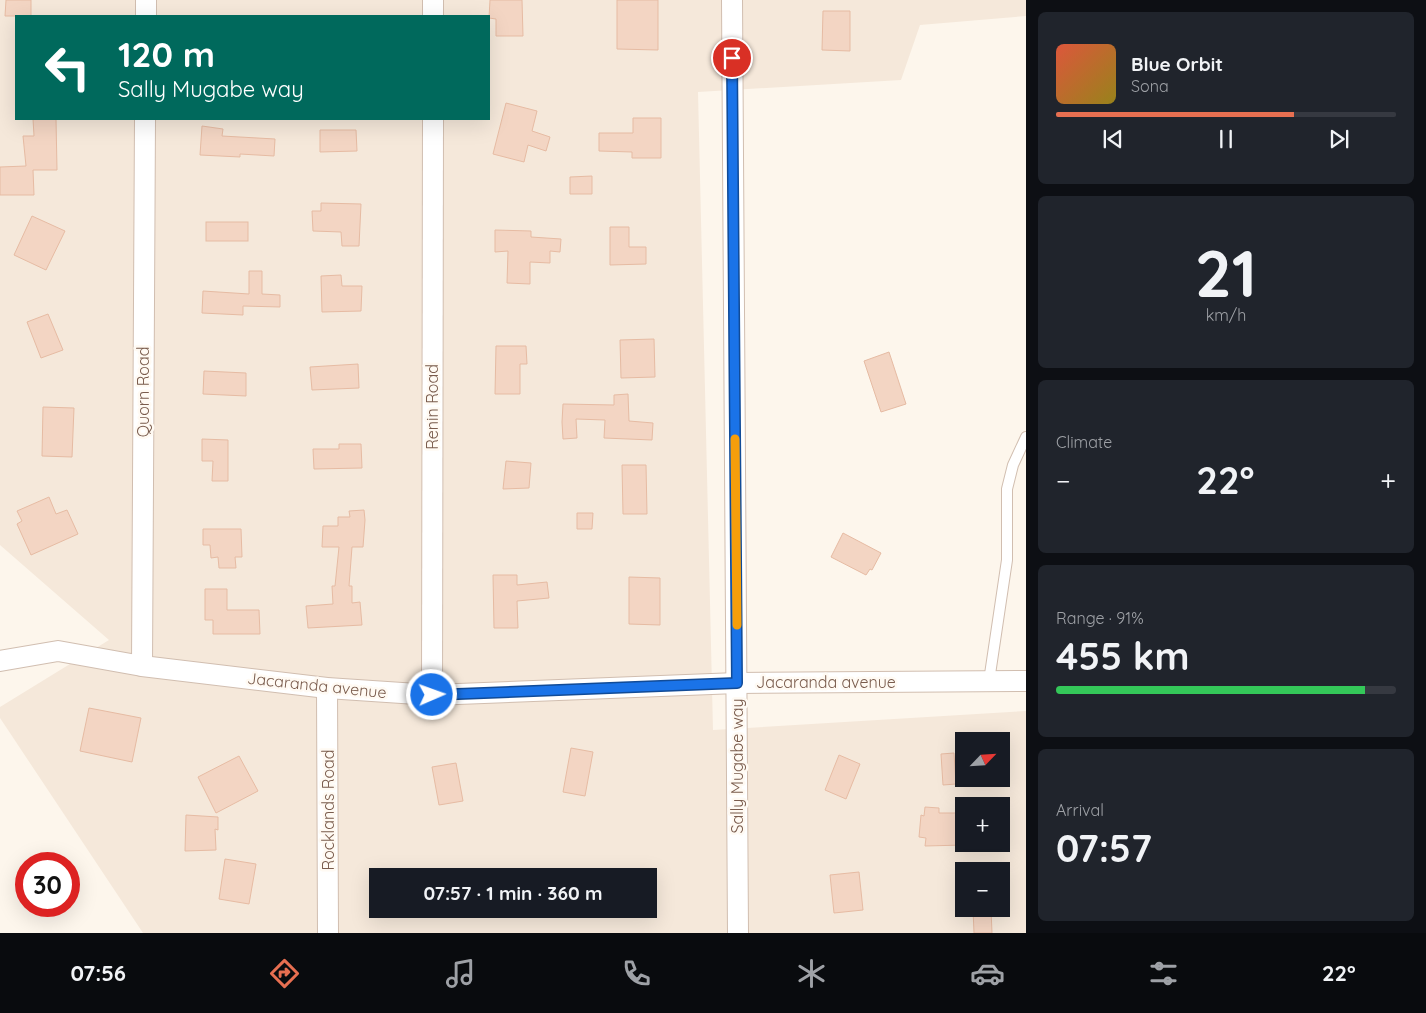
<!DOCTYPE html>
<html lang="en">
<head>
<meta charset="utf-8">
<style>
  body { margin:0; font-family:Quicksand,sans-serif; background:#20242c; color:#f1f3f6; height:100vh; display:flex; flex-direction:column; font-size:19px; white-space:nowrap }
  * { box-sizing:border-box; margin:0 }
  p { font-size:16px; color:#9ea1a6 }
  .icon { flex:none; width:28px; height:28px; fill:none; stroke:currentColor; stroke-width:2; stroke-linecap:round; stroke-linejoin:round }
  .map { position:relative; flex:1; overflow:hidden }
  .drawer { display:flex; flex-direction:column; gap:12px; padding:12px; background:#0d0f14; width:400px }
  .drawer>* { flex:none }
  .banner { position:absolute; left:15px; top:15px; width:475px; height:105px; border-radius:0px; box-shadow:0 5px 20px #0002; background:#00695c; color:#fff; overflow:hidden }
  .needle { width:32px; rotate:65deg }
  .buttons { position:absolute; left:955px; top:732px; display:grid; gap:10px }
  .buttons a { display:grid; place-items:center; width:55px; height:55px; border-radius:0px; background:#171b24; box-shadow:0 5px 20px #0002; font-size:25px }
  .speed { position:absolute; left:15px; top:852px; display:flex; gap:10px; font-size:25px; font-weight:700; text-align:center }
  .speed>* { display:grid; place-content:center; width:65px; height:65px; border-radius:50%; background:#171b24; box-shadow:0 5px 20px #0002; line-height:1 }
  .speed .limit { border:8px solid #d22; background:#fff; color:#111 }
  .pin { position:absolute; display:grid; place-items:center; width:42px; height:42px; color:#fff; margin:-21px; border:2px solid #fff; border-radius:50%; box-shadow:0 1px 5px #0007 }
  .me { position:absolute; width:55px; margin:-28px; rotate:88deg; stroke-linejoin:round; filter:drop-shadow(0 0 4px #0008) }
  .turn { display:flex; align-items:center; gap:18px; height:105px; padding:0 20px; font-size:22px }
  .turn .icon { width:65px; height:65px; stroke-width:2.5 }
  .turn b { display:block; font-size:35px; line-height:42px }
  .big { font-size:38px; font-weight:800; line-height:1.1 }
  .drawer .tile { flex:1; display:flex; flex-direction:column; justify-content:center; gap:8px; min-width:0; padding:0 18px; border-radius:8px; background:#20242c }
  .drawer .dial { align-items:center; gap:0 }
  .dial b { font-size:65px; line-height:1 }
  .song { display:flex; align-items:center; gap:15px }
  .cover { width:60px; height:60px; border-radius:8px; background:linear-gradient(135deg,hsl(10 70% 55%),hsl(50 70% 35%)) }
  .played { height:5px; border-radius:2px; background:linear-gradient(90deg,#e76f51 70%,#363941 70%) }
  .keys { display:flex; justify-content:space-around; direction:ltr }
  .heat { display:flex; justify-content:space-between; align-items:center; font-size:28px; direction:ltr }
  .charge { height:8px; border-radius:4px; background:linear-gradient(90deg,#34c759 91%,#363941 0) }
  .trip { position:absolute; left:369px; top:868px; width:288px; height:50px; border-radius:0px; background:#171b24; box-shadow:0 5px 20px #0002; font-weight:800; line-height:50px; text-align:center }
  .dock { display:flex; height:80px; justify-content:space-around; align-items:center; background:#090b0e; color:#9ea1a6 }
  .dock .icon { width:35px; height:35px }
  .dock .current { color:#e76f51 }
  .dock b { font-size:22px; color:#f1f3f6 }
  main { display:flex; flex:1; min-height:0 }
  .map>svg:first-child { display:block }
  .residential { fill:#f5e8da; fill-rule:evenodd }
  .building { fill:#f3d5c3; stroke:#e6bba3 }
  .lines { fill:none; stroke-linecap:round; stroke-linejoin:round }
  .service-casing { stroke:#d1beb0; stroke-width:12 }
  .minor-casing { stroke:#d1beb0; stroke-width:22 }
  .service { stroke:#fff; stroke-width:10 }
  .minor { stroke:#fff; stroke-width:20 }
  .route-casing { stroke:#114b97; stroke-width:12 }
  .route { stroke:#1a73e8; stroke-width:9 }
  .slow { stroke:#f59e0b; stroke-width:9 }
  .labels { text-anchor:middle; stroke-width:5; stroke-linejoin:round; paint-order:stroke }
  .street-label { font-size:16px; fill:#7a5c4d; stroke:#fffaf3 }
</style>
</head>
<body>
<main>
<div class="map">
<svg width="1026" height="933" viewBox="0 0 1026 933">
  <rect width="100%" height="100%" fill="#fdf6ec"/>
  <!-- residential -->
  <path class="residential" d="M 0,0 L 1026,0 L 1026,16 L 920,25 L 901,80 L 698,92 L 713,730 L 1026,711 L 1026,933 L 143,933 L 0,718 L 0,707 L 109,640 L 0,545 ZM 16,16 L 489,16 L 489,119 L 16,119 ZM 964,741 L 1001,741 L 1001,779 L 964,779 ZM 964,806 L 1001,806 L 1001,844 L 964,844 ZM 964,871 L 1001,871 L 1001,909 L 964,909 ZM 378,876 L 648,876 L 648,909 L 378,909 Z"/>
  <!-- building -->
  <g class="building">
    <path d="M 6,0 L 31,0 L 31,16 L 5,16 Z"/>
    <path d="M 490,0 L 522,0 L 523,36 L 496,36 L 496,19 L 489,18 Z"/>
    <path d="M 617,0 L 658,0 L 658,50 L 617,49 Z"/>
    <path d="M 823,11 L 850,11 L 850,51 L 822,50 Z"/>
    <path d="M 506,103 L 537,111 L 532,131 L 550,137 L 546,151 L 528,145 L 524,162 L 493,154 Z"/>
    <path d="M 633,118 L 661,118 L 661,158 L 632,158 L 632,152 L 599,151 L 599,133 L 633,133 Z"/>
    <path d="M 33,119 L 56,119 L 57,170 L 33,170 L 34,195 L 0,195 L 0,167 L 26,166 L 23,136 L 34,136 Z"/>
    <path d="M 202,126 L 223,129 L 222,136 L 275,139 L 274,156 L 240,154 L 240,157 L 200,155 Z"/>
    <path d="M 320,130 L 356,130 L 357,151 L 320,152 Z"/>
    <path d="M 592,176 L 592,194 L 570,194 L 570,177 Z"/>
    <path d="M 321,203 L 361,204 L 359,246 L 342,246 L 341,232 L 313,231 L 312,211 L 321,211 Z"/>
    <path d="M 32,216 L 65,231 L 46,270 L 14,255 Z"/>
    <rect x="206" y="222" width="42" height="19"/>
    <path d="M 610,227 L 629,227 L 629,247 L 646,247 L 646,264 L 610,265 Z"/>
    <path d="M 495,230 L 531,231 L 531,237 L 561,239 L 560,252 L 550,251 L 550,263 L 530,262 L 530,284 L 507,283 L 508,251 L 495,252 Z"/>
    <path d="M 249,271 L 262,271 L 262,294 L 280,295 L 280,307 L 243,306 L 243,315 L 202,313 L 203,291 L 249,294 Z"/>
    <path d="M 341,275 L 342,286 L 362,286 L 361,311 L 322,312 L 321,276 Z"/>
    <path d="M 48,314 L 63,350 L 41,358 L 27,322 Z"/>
    <path d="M 654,339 L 655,377 L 621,378 L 620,340 Z"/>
    <path d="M 496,346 L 526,346 L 527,364 L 520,364 L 520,394 L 495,394 Z"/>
    <path d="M 889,352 L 906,404 L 881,412 L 864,361 Z"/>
    <path d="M 358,364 L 359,388 L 312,390 L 310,367 Z"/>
    <path d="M 204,371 L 246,373 L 246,396 L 203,394 Z"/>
    <path d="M 628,394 L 629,421 L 653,423 L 652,440 L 604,438 L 605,420 L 576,419 L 577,438 L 563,439 L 562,422 L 563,404 L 614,405 L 614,395 Z"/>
    <path d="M 43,407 L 74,408 L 72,457 L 42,456 Z"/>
    <path d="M 202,439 L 228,440 L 228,481 L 212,481 L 213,461 L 202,461 Z"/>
    <path d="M 339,444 L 361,444 L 362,468 L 314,469 L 313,449 L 339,449 Z"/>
    <path d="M 506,461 L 531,463 L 529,488 L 503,489 Z"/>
    <path d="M 622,465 L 646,465 L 647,514 L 623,514 Z"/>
    <path d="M 49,497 L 56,514 L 67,510 L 78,534 L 31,555 L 17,524 L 22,521 L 17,511 Z"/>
    <path d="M 364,510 L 365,520 L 363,547 L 352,547 L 349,586 L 352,586 L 352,603 L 360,602 L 362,625 L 308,628 L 306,606 L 333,604 L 332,586 L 335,586 L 339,547 L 322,547 L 323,526 L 338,526 L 338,517 L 350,517 L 349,511 Z"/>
    <path d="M 577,513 L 593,513 L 592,529 L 577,529 Z"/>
    <path d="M 203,529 L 241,529 L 242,557 L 235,557 L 236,568 L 219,568 L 218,557 L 211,558 L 210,545 L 203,545 Z"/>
    <path d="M 843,533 L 881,553 L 872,570 L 870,569 L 866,575 L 831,557 Z"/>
    <path d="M 493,575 L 517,575 L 517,585 L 547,582 L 549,598 L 517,601 L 518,628 L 494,628 Z"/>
    <path d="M 629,577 L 660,578 L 660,625 L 629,624 Z"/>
    <path d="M 205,589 L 227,589 L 227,610 L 259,610 L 260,634 L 213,634 L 213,620 L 205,620 Z"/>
    <path d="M 89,708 L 141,718 L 132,762 L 80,751 Z"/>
    <path d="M 571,748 L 593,752 L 585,796 L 563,792 Z"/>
    <path d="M 954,753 L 956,784 L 943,785 L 941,754 Z"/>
    <path d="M 839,755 L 860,764 L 846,799 L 825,790 Z"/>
    <path d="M 239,756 L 258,791 L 216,813 L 198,777 Z"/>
    <path d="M 456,763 L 463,801 L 439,805 L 432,767 Z"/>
    <path d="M 925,807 L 939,808 L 939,813 L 964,813 L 964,845 L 925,846 L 926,838 L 919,837 L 921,815 L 924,816 Z"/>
    <path d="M 186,815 L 218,817 L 218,830 L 215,829 L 216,850 L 185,851 Z"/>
    <path d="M 225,859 L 256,864 L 249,904 L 219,899 Z"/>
    <path d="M 859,872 L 863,910 L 834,913 L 830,875 Z"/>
    <path d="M 973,909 L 991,909 L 992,933 L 974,933 Z"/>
  </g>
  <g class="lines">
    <defs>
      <path id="service" d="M 989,681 L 1007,560 L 1007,489 L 1013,465 L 1026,437"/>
      <g id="minor">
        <path d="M 732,0 L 738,933"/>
        <path d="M 146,16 L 146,0"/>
        <path d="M 433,16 L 433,0"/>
        <path d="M 0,661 L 58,651 L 142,666 L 327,688 L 432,695 L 737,683 L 1026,681"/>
        <path d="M 142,666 L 145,119"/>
        <path d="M 327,688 L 328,933"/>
        <path d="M 432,695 L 433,119"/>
      </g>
    </defs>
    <!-- service casing -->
    <use href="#service" class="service-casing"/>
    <!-- minor casing -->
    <use href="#minor" class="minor-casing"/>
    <!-- service -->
    <use href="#service" class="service"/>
    <!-- minor -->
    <use href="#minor" class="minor"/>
  </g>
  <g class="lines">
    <defs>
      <path id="route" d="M 432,695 L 737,683 L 732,58"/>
    </defs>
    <!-- route casing -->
    <use href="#route" class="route-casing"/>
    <!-- route -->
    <use href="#route" class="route"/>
    <!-- slow -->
    <path class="slow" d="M 735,439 L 737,625"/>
  </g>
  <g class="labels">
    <!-- street labels -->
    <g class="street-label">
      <text transform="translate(143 392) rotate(-90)" y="6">Quorn Road</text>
      <text transform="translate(432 407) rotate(-90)" y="6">Renin Road</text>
      <text x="826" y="688">Jacaranda avenue</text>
      <text transform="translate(317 685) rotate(6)" y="6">Jacaranda avenue</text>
      <text transform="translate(737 766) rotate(-90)" y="6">Sally Mugabe way</text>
      <text transform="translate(328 810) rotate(-90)" y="6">Rocklands Road</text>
    </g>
  </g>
</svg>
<div class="buttons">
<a><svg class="needle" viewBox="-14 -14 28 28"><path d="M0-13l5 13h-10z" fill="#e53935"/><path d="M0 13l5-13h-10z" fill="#9ea1a6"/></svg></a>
<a>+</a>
<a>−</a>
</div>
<div class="speed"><div class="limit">30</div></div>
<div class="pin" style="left:732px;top:58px;background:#d93025"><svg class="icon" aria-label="arrive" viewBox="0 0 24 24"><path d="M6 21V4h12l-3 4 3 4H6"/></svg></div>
<svg class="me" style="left:432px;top:695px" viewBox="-20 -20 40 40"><circle r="17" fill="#1a73e8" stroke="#fff" stroke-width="3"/><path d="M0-11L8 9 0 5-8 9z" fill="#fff"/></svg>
<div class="trip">07:57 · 1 min · 360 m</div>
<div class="banner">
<div class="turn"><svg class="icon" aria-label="left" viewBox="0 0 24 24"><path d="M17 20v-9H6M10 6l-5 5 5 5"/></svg><div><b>120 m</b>Sally Mugabe way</div></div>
</div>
</div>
<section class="drawer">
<div class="tile">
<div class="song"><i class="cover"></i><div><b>Blue Orbit</b><p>Sona</p></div></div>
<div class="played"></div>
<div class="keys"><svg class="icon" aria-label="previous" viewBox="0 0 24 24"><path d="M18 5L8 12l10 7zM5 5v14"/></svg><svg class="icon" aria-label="pause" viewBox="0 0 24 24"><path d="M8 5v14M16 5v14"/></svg><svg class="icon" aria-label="next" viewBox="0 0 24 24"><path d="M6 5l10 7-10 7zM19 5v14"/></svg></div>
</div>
<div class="tile dial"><b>21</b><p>km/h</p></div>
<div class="tile"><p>Climate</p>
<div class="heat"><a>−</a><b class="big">22°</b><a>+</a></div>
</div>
<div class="tile"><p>Range · 91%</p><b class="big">455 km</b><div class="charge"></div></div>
<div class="tile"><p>Arrival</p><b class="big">07:57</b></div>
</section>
</main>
<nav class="dock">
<b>07:56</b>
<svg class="icon current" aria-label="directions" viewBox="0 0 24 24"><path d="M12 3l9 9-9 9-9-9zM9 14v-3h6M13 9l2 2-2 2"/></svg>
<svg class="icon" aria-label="music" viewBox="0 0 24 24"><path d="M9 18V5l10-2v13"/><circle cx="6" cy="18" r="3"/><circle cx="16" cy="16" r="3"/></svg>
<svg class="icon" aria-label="phone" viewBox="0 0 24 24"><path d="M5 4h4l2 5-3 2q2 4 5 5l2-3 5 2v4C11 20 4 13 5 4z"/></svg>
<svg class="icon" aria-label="climate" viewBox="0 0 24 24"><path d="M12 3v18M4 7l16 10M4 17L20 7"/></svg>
<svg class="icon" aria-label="car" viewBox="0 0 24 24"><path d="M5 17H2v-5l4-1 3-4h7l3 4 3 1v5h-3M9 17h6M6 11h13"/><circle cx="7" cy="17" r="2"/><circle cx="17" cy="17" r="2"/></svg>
<svg class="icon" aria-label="filters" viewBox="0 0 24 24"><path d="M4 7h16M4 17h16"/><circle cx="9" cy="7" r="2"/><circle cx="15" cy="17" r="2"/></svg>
<b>22°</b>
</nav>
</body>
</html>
